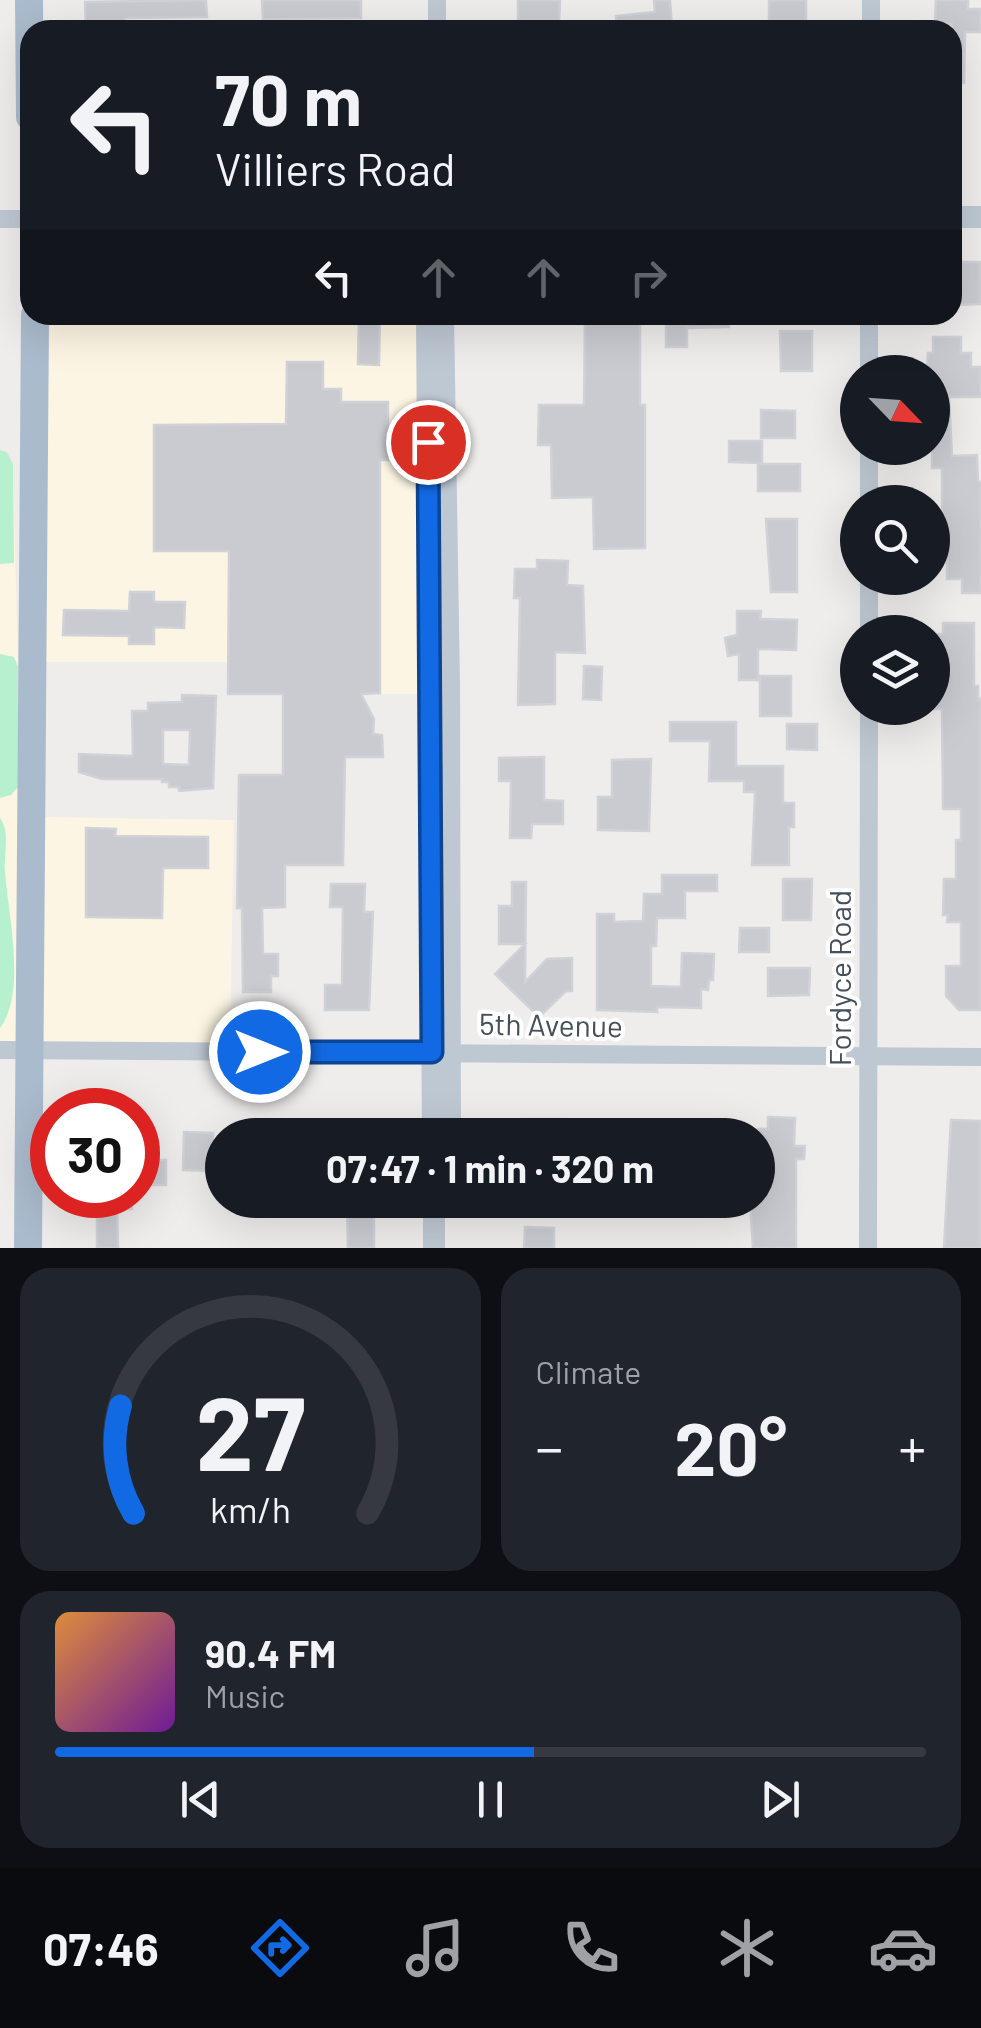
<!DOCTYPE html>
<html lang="en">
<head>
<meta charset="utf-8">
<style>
  body { margin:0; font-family:Barlow,sans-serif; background:#20242c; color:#f1f3f6; height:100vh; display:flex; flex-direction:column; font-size:38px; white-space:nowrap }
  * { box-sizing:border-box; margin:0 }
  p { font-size:32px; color:#9ea1a6 }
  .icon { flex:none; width:55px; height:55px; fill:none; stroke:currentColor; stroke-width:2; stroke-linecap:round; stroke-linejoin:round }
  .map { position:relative; height:1248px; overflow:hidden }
  .details { display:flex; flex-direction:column; gap:20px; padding:20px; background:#0d0f14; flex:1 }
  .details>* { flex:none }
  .banner { position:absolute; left:20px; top:20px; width:942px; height:305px; border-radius:30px; box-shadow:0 10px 40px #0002; background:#171b24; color:#f1f3f6; overflow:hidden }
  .needle { width:65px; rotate:115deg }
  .tools { position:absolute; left:840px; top:355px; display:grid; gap:20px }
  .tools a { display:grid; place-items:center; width:110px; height:110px; border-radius:50%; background:#171b24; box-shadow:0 10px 40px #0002; font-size:50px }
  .speed { position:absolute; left:30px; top:1088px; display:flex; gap:20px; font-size:50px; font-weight:700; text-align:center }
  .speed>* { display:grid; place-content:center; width:130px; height:130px; border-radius:50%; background:#171b24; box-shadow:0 10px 40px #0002; line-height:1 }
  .speed .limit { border:15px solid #d22; background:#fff; color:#111 }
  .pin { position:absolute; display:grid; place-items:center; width:85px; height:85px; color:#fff; margin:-42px; border:5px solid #fff; border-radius:50%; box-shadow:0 2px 10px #0007 }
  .me { position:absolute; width:110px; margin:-55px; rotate:90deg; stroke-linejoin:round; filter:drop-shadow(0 0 8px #0008) }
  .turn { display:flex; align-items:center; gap:35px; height:210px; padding:0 30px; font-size:45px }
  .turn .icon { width:130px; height:130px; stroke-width:2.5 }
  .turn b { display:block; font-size:70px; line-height:85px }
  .lanes { display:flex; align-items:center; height:95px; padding:0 30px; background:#0003; justify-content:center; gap:50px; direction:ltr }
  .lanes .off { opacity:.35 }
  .big { font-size:75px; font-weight:700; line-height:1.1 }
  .details .tile { flex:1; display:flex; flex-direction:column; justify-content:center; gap:15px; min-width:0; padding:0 35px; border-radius:30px; background:#20242c }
  .details .dial { align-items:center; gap:0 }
  .dial svg { height:260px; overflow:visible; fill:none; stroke:#363941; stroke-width:7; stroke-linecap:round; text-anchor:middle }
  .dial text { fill:#f1f3f6; stroke:none }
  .song { display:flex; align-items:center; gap:30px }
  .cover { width:120px; height:120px; border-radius:15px; background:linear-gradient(135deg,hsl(30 70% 55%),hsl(280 70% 35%)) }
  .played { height:10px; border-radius:5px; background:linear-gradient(90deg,#116ae4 55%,#363941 55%) }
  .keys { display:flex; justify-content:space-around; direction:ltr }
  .heat { display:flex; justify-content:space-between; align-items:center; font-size:55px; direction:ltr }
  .details .tiles { flex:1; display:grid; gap:20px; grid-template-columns:1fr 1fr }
  .tile:last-child { grid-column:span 2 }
  .trip { position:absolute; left:205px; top:1118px; width:570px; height:100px; border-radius:50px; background:#171b24; box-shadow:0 10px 40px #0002; font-weight:700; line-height:100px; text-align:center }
  .dock { display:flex; height:160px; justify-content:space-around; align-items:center; background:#090b0e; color:#9ea1a6 }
  .dock .icon { width:70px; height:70px }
  .dock .on { color:#116ae4 }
  .dock b { font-size:45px; color:#f1f3f6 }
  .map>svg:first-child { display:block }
  .commercial { fill:#fcf5e3 }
  .green { fill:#b7f0ce }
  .building { fill:#c9cbd1; stroke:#d0d2d8; stroke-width:2.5; fill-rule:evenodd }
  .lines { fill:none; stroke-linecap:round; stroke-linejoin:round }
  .minor { stroke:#bec8d3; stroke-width:18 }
  .tertiary { stroke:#bec8d3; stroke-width:22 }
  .primary { stroke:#aabbcd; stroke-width:28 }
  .route-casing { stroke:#0b4594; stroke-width:25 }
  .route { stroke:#116ae4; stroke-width:18 }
  .labels { text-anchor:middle; stroke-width:8; stroke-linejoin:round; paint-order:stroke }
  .street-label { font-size:30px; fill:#444f5a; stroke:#fff }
</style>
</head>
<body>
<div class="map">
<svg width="981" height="1248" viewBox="0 0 981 1248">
  <rect width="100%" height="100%" fill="#efecec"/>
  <!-- commercial -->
  <g class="commercial">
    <path d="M 50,315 L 419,315 L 424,694 L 228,694 L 228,662 L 40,662 Z"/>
    <path d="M 0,450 L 7,452 L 13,464 L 18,667 L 17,1047 L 0,1047 Z"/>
    <path d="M 42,817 L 234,820 L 230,1047 L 38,1045 Z"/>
  </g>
  <!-- green -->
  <g class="green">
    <path d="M 0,450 L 7,452 L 13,464 L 14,563 L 0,564 Z"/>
    <path d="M 0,654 L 14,657 L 18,667 L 18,787 L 11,795 L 0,798 Z"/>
    <path d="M 0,818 C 11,834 3,854 5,872 C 8,913 27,993 0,1028 Z"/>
  </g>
  <!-- building -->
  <g class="building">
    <path d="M 206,0 L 207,17 L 125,18 L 125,27 L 86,28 L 85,2 Z"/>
    <path d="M 262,0 L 361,0 L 361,18 L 263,19 Z"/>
    <path d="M 518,0 L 560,0 L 559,26 L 518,26 Z"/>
    <path d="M 654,0 L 670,0 L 672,29 L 617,30 L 616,16 L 655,12 Z"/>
    <path d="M 769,0 L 806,0 L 806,25 L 769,26 Z"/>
    <path d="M 936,0 L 968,0 L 968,9 L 981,9 L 981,32 L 965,32 L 964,83 L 952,82 L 952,24 L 935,24 Z"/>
    <path d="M 952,262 L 981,262 L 981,304 L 952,305 Z"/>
    <path d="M 359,315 L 380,315 L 379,365 L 358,364 Z"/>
    <path d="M 585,315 L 640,315 L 640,405 L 645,405 L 645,548 L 594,549 L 593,497 L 552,498 L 551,445 L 538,445 L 539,405 L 584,405 Z"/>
    <path d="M 666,315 L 728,315 L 729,327 L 687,328 L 687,347 L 666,347 Z"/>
    <path d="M 780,331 L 812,331 L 812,371 L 781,371 Z"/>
    <path d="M 933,337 L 961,337 L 961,353 L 971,353 L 971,367 L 981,367 L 981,397 L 949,397 L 952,456 L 977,455 L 978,482 L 981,482 L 981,593 L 962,593 L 962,579 L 947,579 L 947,547 L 934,547 L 934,520 L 942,521 L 942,468 L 932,468 L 933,370 L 927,370 L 928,353 L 933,353 Z"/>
    <path d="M 287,362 L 323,362 L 323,389 L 341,389 L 341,402 L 388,402 L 388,460 L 380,460 L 380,693 L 361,694 L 374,719 L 373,734 L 382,735 L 383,757 L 345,757 L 343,865 L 285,865 L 285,907 L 262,908 L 263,954 L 278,954 L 278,976 L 271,976 L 271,992 L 243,992 L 242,908 L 237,908 L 239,775 L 283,775 L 283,694 L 228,694 L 229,551 L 154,551 L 154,425 L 286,424 Z"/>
    <path d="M 761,410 L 795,411 L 795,438 L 761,438 Z"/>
    <path d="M 729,441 L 762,441 L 762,463 L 729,462 Z"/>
    <rect x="758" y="464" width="42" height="27"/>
    <path d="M 766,519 L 797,519 L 797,592 L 771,592 Z"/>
    <path d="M 537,560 L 568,561 L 567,585 L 583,586 L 585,653 L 555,652 L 555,704 L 518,705 L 520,598 L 514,598 L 515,569 L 537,569 Z"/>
    <path d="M 130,592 L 154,592 L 154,602 L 185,602 L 184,628 L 154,627 L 154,644 L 129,644 L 129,636 L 63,635 L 64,610 L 129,611 Z"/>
    <path d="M 737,611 L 761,611 L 760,619 L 797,620 L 796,650 L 758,649 L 758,680 L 739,680 L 739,654 L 728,656 L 725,638 L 737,635 Z"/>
    <path d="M 943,623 L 974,623 L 974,686 L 978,686 L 978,699 L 981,699 L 981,1010 L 959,1010 L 946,996 L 946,966 L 961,966 L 961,922 L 947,922 L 948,915 L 943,915 L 944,879 L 956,879 L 956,840 L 961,840 L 961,809 L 943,809 L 942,709 L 932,709 L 936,634 L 943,634 Z"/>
    <path d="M 584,666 L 602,667 L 601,700 L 583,699 Z"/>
    <rect x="760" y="676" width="31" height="40"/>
    <path d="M 182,695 L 216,696 L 213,788 L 179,791 L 179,787 L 169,787 L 169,782 L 162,782 L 162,779 L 102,779 L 79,772 L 79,754 L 133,756 L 132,711 L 148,711 L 148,703 L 182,702 ZM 163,730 L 190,730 L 189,765 L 163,764 Z"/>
    <path d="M 670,722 L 736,722 L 736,766 L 783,766 L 783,803 L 794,803 L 794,827 L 789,827 L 789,865 L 752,865 L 755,792 L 744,792 L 744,781 L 709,781 L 710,741 L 670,741 Z"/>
    <path d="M 787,724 L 817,724 L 817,750 L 787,749 Z"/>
    <path d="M 544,757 L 544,800 L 563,801 L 563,824 L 532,824 L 531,838 L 510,838 L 511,781 L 499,781 L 499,758 Z"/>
    <path d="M 651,759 L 649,831 L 598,830 L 598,797 L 612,797 L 612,760 Z"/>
    <path d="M 86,828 L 116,829 L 115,836 L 208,837 L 208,868 L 163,868 L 162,918 L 86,917 Z"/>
    <path d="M 662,875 L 717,875 L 717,891 L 685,891 L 685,918 L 657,918 L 656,946 L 651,946 L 651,986 L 681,987 L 682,953 L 714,954 L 713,980 L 709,980 L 708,990 L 701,989 L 701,1008 L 657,1007 L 657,1012 L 597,1010 L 597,914 L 614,914 L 614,922 L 643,921 L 644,894 L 662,894 Z"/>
    <path d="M 783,879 L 812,879 L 811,920 L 783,920 Z"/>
    <path d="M 512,882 L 526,882 L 525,982 L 547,959 L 572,958 L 572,991 L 566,991 L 539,1017 L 495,974 L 525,944 L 499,944 L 499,906 L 512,906 Z"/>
    <path d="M 331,884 L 365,884 L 364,912 L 373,912 L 369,1010 L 325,1010 L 325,985 L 342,985 L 343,907 L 330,907 Z"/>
    <path d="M 740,928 L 769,928 L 769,952 L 739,952 Z"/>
    <path d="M 768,968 L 810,968 L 809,995 L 768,996 Z"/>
    <path d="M 768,1117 L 795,1118 L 794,1146 L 805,1146 L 804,1159 L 796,1159 L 796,1248 L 753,1248 L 750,1200 L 758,1200 L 758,1129 L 768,1129 Z"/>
    <rect x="522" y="1119" width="43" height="16"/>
    <path d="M 951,1120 L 981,1121 L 981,1248 L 944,1248 Z"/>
    <path d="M 184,1132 L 213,1133 L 212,1171 L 183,1170 Z"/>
    <path d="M 138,1138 L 156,1138 L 156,1160 L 166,1160 L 166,1185 L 138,1185 Z"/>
    <path d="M 72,1195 L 131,1195 L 132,1209 L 117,1209 L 118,1248 L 97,1248 L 97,1211 L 72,1211 Z"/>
    <path d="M 374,1206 L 374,1248 L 348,1248 L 347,1207 Z"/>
    <path d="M 525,1227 L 554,1228 L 554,1248 L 524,1248 Z"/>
  </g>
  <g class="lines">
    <!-- minor -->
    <g class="minor">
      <path d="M 437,30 L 437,0"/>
      <path d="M 871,30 L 871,0"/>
      <path d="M 0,219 L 30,219"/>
      <path d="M 869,372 L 869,315"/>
      <path d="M 869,502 L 869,448"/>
      <path d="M 869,632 L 869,578"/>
      <path d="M 0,1050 L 981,1057"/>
      <path d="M 868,1248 L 869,708"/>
    </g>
    <!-- tertiary -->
    <g class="tertiary">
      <path d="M 952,217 L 981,217"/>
      <path d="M 427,315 L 433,1135"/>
      <path d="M 443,315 L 449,686 L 450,1135"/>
      <path d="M 434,1200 L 434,1248"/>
    </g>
    <!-- primary -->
    <g class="primary">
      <path d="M 29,0 L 30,117"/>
      <path d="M 28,1248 L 35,315"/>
    </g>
  </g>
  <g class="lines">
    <defs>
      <path id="route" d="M 260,1052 L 432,1052 L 428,442"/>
    </defs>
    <!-- route casing -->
    <use href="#route" class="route-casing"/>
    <!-- route -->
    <use href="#route" class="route"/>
  </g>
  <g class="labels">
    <!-- street labels -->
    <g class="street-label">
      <text transform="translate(841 978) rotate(-90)" y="10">Fordyce Road</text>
      <text transform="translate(551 1026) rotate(1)" y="10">5th Avenue</text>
    </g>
  </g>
</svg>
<div class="tools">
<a><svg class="needle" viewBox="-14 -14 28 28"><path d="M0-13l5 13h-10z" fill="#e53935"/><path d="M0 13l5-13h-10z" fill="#9ea1a6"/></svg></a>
<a><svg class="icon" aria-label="search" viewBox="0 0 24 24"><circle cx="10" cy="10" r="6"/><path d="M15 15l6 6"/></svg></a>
<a><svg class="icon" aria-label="layers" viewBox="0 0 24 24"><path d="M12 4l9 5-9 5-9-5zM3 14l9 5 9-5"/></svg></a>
</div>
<div class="speed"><div class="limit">30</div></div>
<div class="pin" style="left:428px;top:442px;background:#d93025"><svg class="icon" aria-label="arrive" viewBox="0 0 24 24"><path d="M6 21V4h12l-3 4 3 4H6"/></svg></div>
<svg class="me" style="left:260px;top:1052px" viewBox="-20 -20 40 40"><circle r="17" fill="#116ae4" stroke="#fff" stroke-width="3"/><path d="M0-11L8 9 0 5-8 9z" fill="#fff"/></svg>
<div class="trip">07:47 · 1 min · 320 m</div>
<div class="banner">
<div class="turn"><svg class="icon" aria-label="left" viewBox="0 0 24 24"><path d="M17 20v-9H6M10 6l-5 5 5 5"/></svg><div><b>70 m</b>Villiers Road</div></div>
<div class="lanes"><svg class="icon" aria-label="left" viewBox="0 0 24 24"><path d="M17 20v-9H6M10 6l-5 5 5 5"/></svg><svg class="icon off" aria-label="ahead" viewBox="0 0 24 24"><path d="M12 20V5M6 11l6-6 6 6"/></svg><svg class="icon off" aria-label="ahead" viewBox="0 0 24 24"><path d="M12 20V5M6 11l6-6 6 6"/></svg><svg class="icon off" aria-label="right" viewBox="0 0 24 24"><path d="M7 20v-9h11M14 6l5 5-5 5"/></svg></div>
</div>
</div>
<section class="details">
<div class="tiles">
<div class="tile dial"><svg viewBox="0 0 100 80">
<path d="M14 69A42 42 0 1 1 86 69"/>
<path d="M14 69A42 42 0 0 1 10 36" stroke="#116ae4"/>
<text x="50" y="56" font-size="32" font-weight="700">27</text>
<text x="50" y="72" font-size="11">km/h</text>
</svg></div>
<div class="tile"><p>Climate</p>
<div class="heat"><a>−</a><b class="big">20°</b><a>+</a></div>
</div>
<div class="tile">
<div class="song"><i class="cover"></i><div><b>90.4 FM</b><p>Music</p></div></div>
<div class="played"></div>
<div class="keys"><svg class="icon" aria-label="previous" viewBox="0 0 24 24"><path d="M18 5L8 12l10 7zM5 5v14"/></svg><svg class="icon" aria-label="pause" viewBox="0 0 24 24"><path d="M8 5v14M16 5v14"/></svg><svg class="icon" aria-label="next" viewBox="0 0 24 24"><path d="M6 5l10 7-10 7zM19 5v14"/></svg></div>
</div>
</div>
</section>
<nav class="dock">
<b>07:46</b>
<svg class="icon on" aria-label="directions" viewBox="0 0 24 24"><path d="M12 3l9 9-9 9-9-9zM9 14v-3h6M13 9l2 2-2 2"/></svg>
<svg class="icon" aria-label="music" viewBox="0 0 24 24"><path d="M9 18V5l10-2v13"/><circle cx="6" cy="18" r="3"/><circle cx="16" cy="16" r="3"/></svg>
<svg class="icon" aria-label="phone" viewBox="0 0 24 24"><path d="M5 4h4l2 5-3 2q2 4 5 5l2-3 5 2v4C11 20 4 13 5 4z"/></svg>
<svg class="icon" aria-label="climate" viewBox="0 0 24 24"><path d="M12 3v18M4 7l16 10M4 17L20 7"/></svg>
<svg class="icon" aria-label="car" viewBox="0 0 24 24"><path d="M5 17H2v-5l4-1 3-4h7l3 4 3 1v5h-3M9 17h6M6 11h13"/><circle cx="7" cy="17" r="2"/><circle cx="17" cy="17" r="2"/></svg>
</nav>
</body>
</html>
